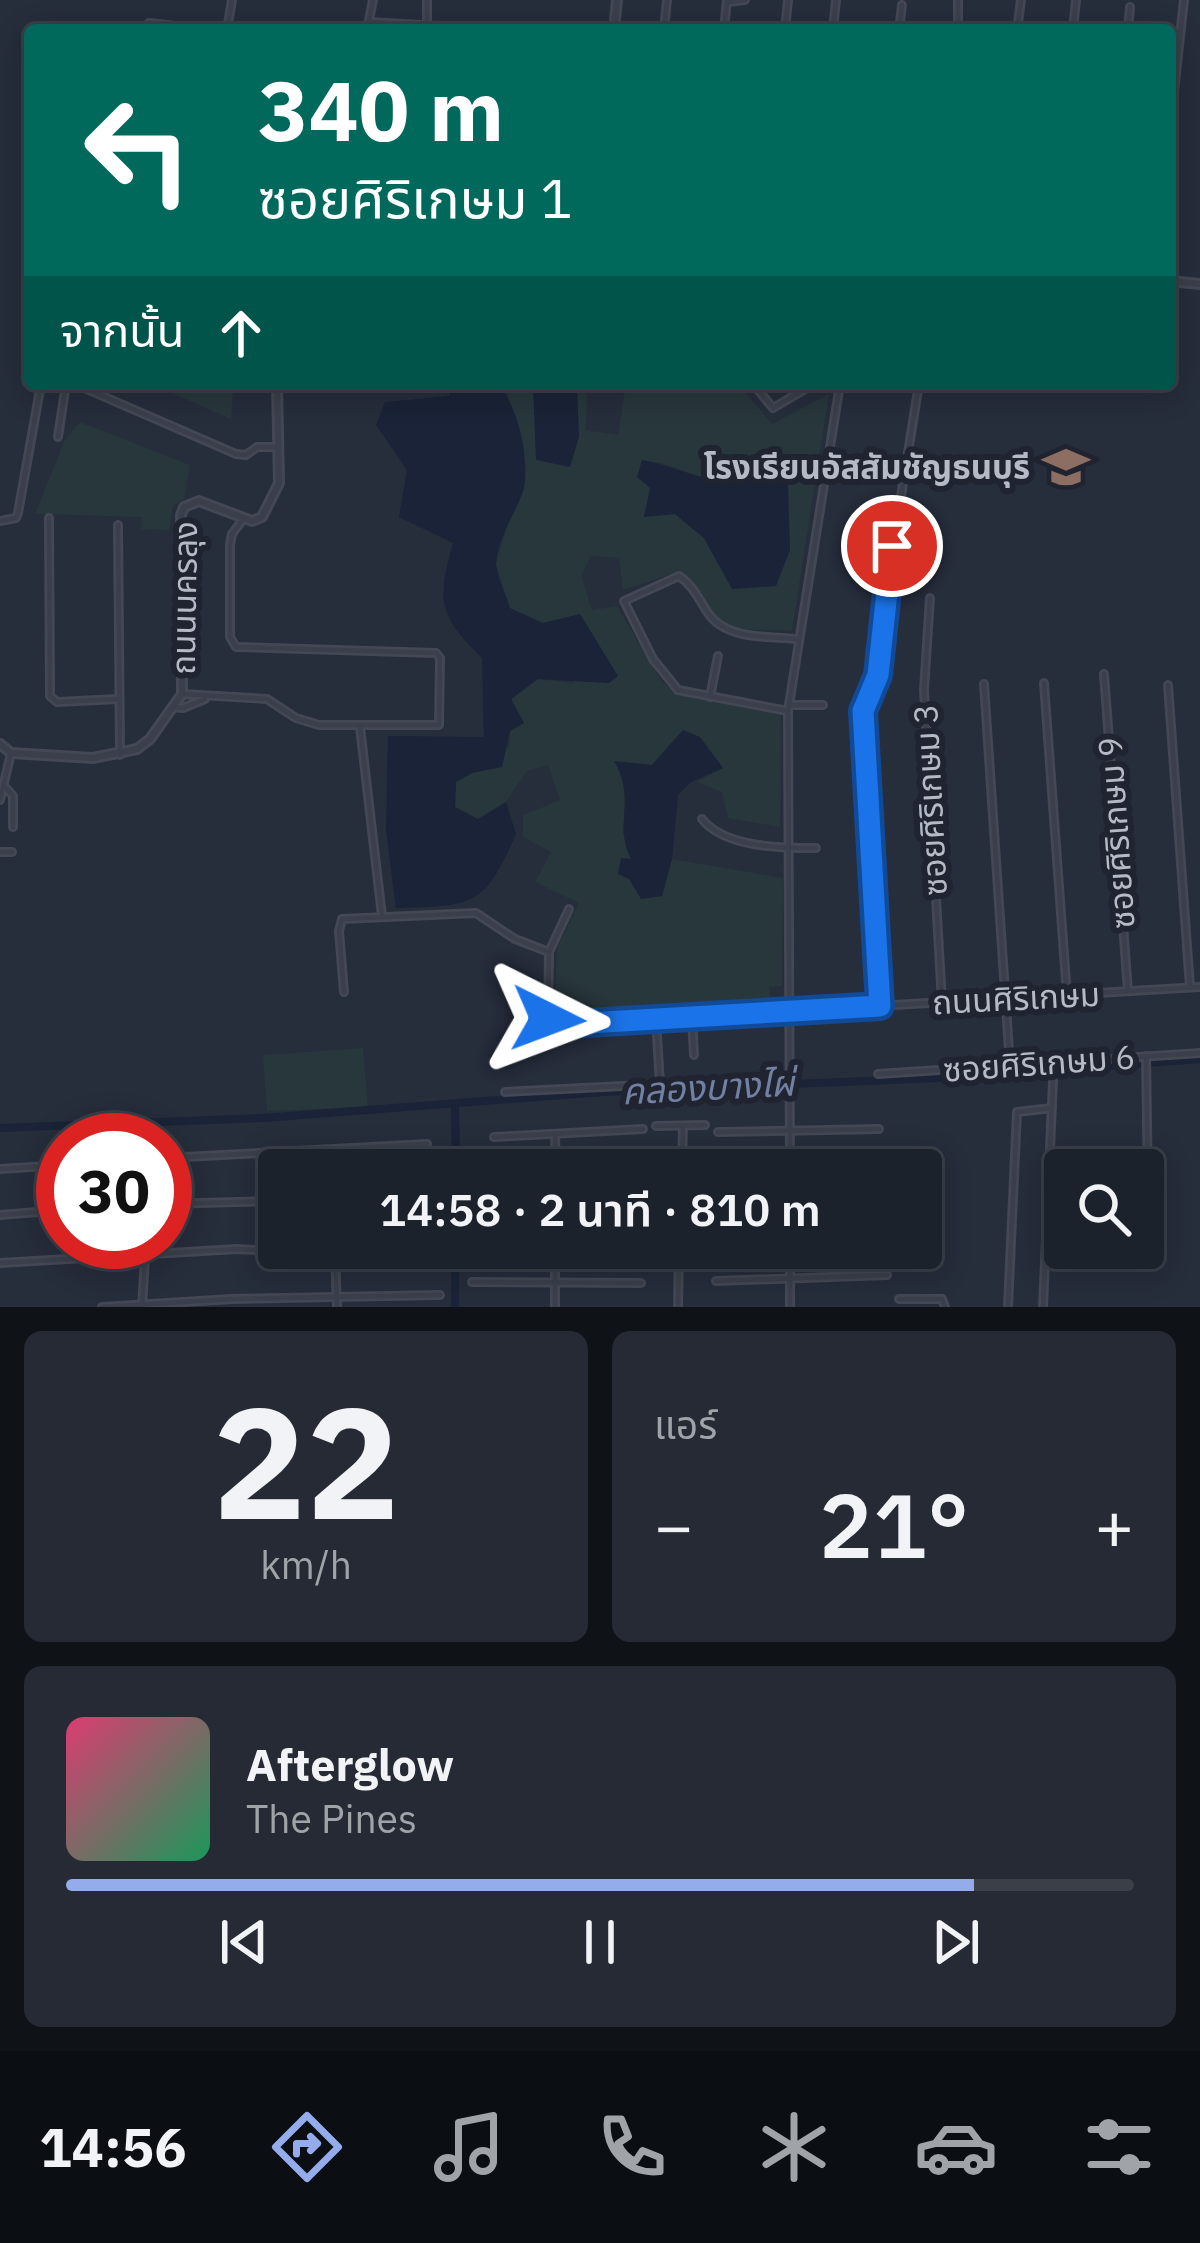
<!DOCTYPE html>
<html lang="th">
<head>
<meta charset="utf-8">
<style>
  body { margin:0; font-family:"IBM Plex Sans","Noto Sans Thai",sans-serif; background:#252a34; color:#f1f3f6; height:100vh; display:flex; flex-direction:column; font-size:45px; white-space:nowrap }
  * { box-sizing:border-box; margin:0 }
  p { font-size:39px; color:#a0a4a9 }
  .icon { flex:none; width:66px; height:66px; fill:none; stroke:currentColor; stroke-width:2; stroke-linecap:round; stroke-linejoin:round }
  .map { position:relative; height:1307px; overflow:hidden }
  .drawer { display:flex; flex-direction:column; gap:24px; padding:24px; background:#0f1318; flex:1 }
  .drawer>* { flex:none }
  .banner { position:absolute; left:24px; top:24px; width:1152px; height:366px; border-radius:12px; box-shadow:0 6px 30px #0003,0 0 0 3px #3a3f48; background:#00695c; color:#fff; overflow:hidden }
  .controls { position:absolute; left:1044px; top:1149px; display:grid; gap:24px }
  .controls a { display:grid; place-items:center; width:120px; height:120px; border-radius:12px; background:#1c222c; box-shadow:0 6px 30px #0003,0 0 0 3px #3a3f48; font-size:60px }
  .speed { position:absolute; left:36px; top:1113px; display:flex; gap:24px; font-size:60px; font-weight:700; text-align:center }
  .speed>* { display:grid; place-content:center; width:156px; height:156px; border-radius:50%; background:#1c222c; box-shadow:0 6px 30px #0003,0 0 0 3px #3a3f48; line-height:1 }
  .speed .limit { border:18px solid #d22; background:#fff; color:#111 }
  .pin { position:absolute; display:grid; place-items:center; width:102px; height:102px; color:#fff; margin:-51px; border:6px solid #fff; border-radius:50%; box-shadow:0 3px 12px #0007 }
  .me { position:absolute; width:132px; margin:-66px; rotate:93deg; stroke-linejoin:round; filter:drop-shadow(0 0 9px #0008) }
  .turn { display:flex; align-items:center; gap:42px; height:252px; padding:0 36px; font-size:54px }
  .turn .icon { width:156px; height:156px; stroke-width:2.5 }
  .turn b { display:block; font-size:84px; line-height:102px }
  .then { display:flex; align-items:center; height:114px; padding:0 36px; background:#0003; gap:24px; font-size:45px }
  .big { font-size:90px; font-weight:600; line-height:1.1 }
  .drawer .widget { flex:1; display:flex; flex-direction:column; justify-content:center; gap:18px; min-width:0; padding:0 42px; border-radius:18px; background:#252a34 }
  .drawer .dial { align-items:center; gap:0 }
  .dial b { font-size:156px; line-height:1 }
  .song { display:flex; align-items:center; gap:36px }
  .cover { width:144px; height:144px; border-radius:18px; background:linear-gradient(135deg,hsl(340 70% 55%),hsl(150 70% 35%)) }
  .played { height:12px; border-radius:6px; background:linear-gradient(90deg,#94acec 85%,#3a3f48 85%) }
  .keys { display:flex; justify-content:space-around; direction:ltr }
  .heat { display:flex; justify-content:space-between; align-items:center; font-size:66px; direction:ltr }
  .drawer .tiles { flex:1; display:grid; gap:24px; grid-template-columns:1fr 1fr }
  .widget:last-child { grid-column:span 2 }
  .trip { position:absolute; left:258px; top:1149px; width:684px; height:120px; border-radius:12px; background:#1c222c; box-shadow:0 6px 30px #0003,0 0 0 3px #3a3f48; font-weight:600; line-height:120px; text-align:center }
  .menu { display:flex; height:192px; justify-content:space-around; align-items:center; background:#0b0e12; color:#a0a4a9 }
  .menu .icon { width:84px; height:84px }
  .menu .current { color:#94acec }
  .menu b { font-size:54px; color:#f1f3f6 }
  .map>svg:first-child { display:block }
  .green { fill:#28373c; fill-rule:evenodd }
  .water { fill:#1a2337 }
  .lines { fill:none; stroke-linecap:round; stroke-linejoin:round }
  .canal { stroke:#1a2337; stroke-width:8 }
  .minor-casing { stroke:#434854; stroke-width:10 }
  .tertiary-casing { stroke:#434854; stroke-width:12 }
  .minor { stroke:#3a3f4b; stroke-width:4.5 }
  .tertiary { stroke:#3a3f4b; stroke-width:6 }
  .route-casing { stroke:#114b97; stroke-width:30 }
  .route { stroke:#1a73e8; stroke-width:21 }
  .labels { text-anchor:middle; stroke-width:12; stroke-linejoin:round; paint-order:stroke }
  .poi-label { font-size:33px; font-weight:bold; fill:#b5bac6; stroke:#1f2430; text-anchor:end }
  .street-label { font-size:33px; fill:#b5bac6; stroke:#1f2430 }
  .water-label { font-size:36px; font-style:italic; fill:#7281a1; stroke:#1f2430 }
</style>
</head>
<body>
<div class="map">
<svg width="1200" height="1307" viewBox="0 0 1200 1307">
  <rect width="100%" height="100%" fill="#262d3b"/>
  <!-- green -->
  <g class="green">
    <path d="M 158,384 L 252,384 L 251,388 L 233,388 L 231,419 L 158,387 Z"/>
    <path d="M 504,384 L 587,386 L 586,430 L 618,435 L 626,384 L 738,384 L 772,424 L 829,394 L 792,631 C 773,630 751,631 733,627 C 706,620 704,582 680,571 L 623,590 L 619,558 L 591,556 L 581,576 L 592,610 L 617,606 L 662,682 L 678,694 L 781,715 L 780,827 L 728,818 L 722,792 L 697,782 L 723,768 L 683,730 L 652,765 L 635,765 L 626,782 L 623,833 L 662,896 L 672,859 L 783,878 L 782,986 L 769,987 L 771,1005 L 554,1017 L 557,948 L 579,903 L 535,882 L 551,852 L 523,837 L 523,815 L 560,800 L 548,765 L 527,771 L 506,802 L 479,820 L 455,807 L 456,782 L 509,747 L 510,731 L 523,722 L 511,699 L 538,679 L 574,683 L 542,623 L 510,609 L 496,564 L 510,515 L 524,489 L 523,442 ZM 658,462 L 721,484 L 795,467 L 732,588 L 704,538 L 675,514 L 644,516 Z"/>
    <path d="M 80,422 L 190,465 L 184,499 L 173,506 L 169,530 L 141,529 L 142,517 L 35,514 L 65,440 Z"/>
    <path d="M 363,1048 L 368,1107 L 267,1111 L 263,1055 Z"/>
  </g>
  <!-- water -->
  <g class="water">
    <path d="M 454,384 L 497,384 C 518,403 531,464 523,491 C 515,515 498,537 496,563 C 496,576 506,595 510,608 L 543,623 L 580,614 L 618,676 L 609,683 L 538,679 L 511,699 L 524,723 L 510,731 L 502,767 L 472,773 L 456,782 L 455,807 L 478,819 L 506,802 L 516,834 C 483,908 475,905 396,908 L 386,831 L 388,736 L 484,737 L 482,658 C 438,615 437,601 453,543 L 399,517 L 407,470 L 376,425 L 385,402 L 449,396 Z"/>
    <path d="M 533,384 L 577,384 L 579,437 L 570,467 L 536,460 Z"/>
    <path d="M 765,455 L 796,466 L 788,482 L 790,550 L 776,586 L 732,589 L 704,538 L 675,514 L 644,517 L 650,488 L 637,477 L 642,460 C 668,463 725,492 745,477 C 752,472 759,462 765,455 Z"/>
    <path d="M 683,730 L 700,737 L 723,768 L 691,782 L 678,795 L 672,859 L 662,896 L 641,899 L 629,879 L 618,874 L 621,858 L 631,859 C 613,825 637,800 614,761 L 652,765 Z"/>
  </g>
  <g class="lines">
    <!-- canal -->
    <g class="canal">
      <path d="M 455,1104 L 456,1170"/>
      <path d="M 0,1128 L 263,1118 L 602,1092 L 964,1077 L 1200,1059"/>
      <path d="M 455,1307 L 455,1248"/>
    </g>
    <defs>
      <g id="minor">
        <path d="M 728,2 L 745,0"/>
        <path d="M 370,22 L 502,30"/>
        <path d="M 149,23 L 212,30"/>
        <path d="M 427,23 L 427,0"/>
        <path d="M 227,30 L 232,0"/>
        <path d="M 367,30 L 373,0"/>
        <path d="M 664,30 L 667,0"/>
        <path d="M 724,30 L 727,0"/>
        <path d="M 785,30 L 788,0"/>
        <path d="M 833,30 L 836,0"/>
        <path d="M 899,30 L 902,5"/>
        <path d="M 958,30 L 958,0"/>
        <path d="M 1017,30 L 1021,0"/>
        <path d="M 1073,30 L 1076,0"/>
        <path d="M 1128,30 L 1130,7"/>
        <path d="M 1170,128 L 1184,0"/>
        <path d="M 75,384 L 236,454 L 246,455 L 257,447 L 278,447"/>
        <path d="M 753,384 L 773,408 L 814,384"/>
        <path d="M 58,437 L 66,384"/>
        <path d="M 49,518 L 50,696 L 57,702 L 118,699"/>
        <path d="M 0,521 L 16,518 L 18,513 L 41,384"/>
        <path d="M 118,525 L 120,755"/>
        <path d="M 930,598 L 924,690 L 942,1002"/>
        <path d="M 1104,674 L 1128,991"/>
        <path d="M 1044,683 L 1067,995"/>
        <path d="M 984,684 L 1010,1065"/>
        <path d="M 1168,685 L 1190,987"/>
        <path d="M 182,694 L 267,699 L 296,718 L 319,725 L 439,725 L 440,658 L 436,653 L 236,647 L 230,637 L 230,545 L 232,534 L 244,518"/>
        <path d="M 710,697 L 718,656"/>
        <path d="M 789,705 L 823,705"/>
        <path d="M 172,707 L 183,708 L 205,699"/>
        <path d="M 788,711 L 678,690 L 653,659 L 624,601 L 679,576 C 693,585 699,600 708,613 C 726,640 767,636 796,639"/>
        <path d="M 360,727 L 382,916"/>
        <path d="M 6,788 L 13,796 L 13,827"/>
        <path d="M 0,800 L 11,753"/>
        <path d="M 702,819 C 725,848 782,848 816,848"/>
        <path d="M 0,852 L 12,852"/>
        <path d="M 549,952 L 569,909"/>
        <path d="M 344,992 L 339,931 L 342,919 L 476,913 L 515,939 L 549,952 L 548,1019 L 553,1025 L 1200,987"/>
        <path d="M 880,1006 L 863,711 L 878,675 L 893,546 L 919,384"/>
        <path d="M 656,1019 L 660,1084"/>
        <path d="M 692,1019 L 694,1055"/>
        <path d="M 524,1047 L 550,1024"/>
        <path d="M 1146,1056 L 1149,1250"/>
        <path d="M 878,1074 L 1200,1053"/>
        <path d="M 505,1092 L 762,1079"/>
        <path d="M 656,1126 L 705,1125"/>
        <path d="M 718,1132 L 879,1129"/>
        <path d="M 555,1135 L 556,1170"/>
        <path d="M 494,1137 L 643,1129"/>
        <path d="M 333,1152 L 333,1170"/>
        <path d="M 165,1158 L 427,1144"/>
        <path d="M 682,1168 L 683,1126"/>
        <path d="M 0,1169 L 63,1165"/>
        <path d="M 656,1169 L 701,1170"/>
        <path d="M 790,1170 L 788,711 L 840,384"/>
        <path d="M 165,1204 L 279,1201"/>
        <path d="M 0,1215 L 63,1210"/>
        <path d="M 790,1248 L 790,1307"/>
        <path d="M 335,1253 L 337,1307"/>
        <path d="M 0,1263 L 237,1249 L 292,1252 L 378,1248"/>
        <path d="M 658,1263 L 705,1264"/>
        <path d="M 716,1281 L 887,1275"/>
        <path d="M 472,1282 L 641,1283"/>
        <path d="M 899,1299 L 942,1299 L 945,1307"/>
        <path d="M 102,1307 L 232,1299 L 440,1295"/>
        <path d="M 142,1307 L 146,1242"/>
        <path d="M 555,1307 L 555,1248"/>
        <path d="M 678,1307 L 679,1248"/>
        <path d="M 1008,1307 L 1017,1112 L 1052,1108"/>
        <path d="M 1043,1307 L 1053,1081"/>
      </g>
      <g id="tertiary">
        <path d="M 614,30 L 617,0"/>
        <path d="M 1170,281 L 1200,284"/>
        <path d="M 0,744 L 11,753 L 93,758 L 137,749 L 150,739 L 182,694 L 181,515 L 184,507 L 199,501 L 252,521 L 262,517 L 279,483 L 277,384"/>
      </g>
    </defs>
    <!-- minor casing -->
    <use href="#minor" class="minor-casing"/>
    <!-- tertiary casing -->
    <use href="#tertiary" class="tertiary-casing"/>
    <!-- minor -->
    <use href="#minor" class="minor"/>
    <!-- tertiary -->
    <use href="#tertiary" class="tertiary"/>
  </g>
  <g class="lines">
    <defs>
      <path id="route" d="M 548,1019 L 553,1025 L 880,1006 L 863,711 L 878,675 L 892,546"/>
    </defs>
    <!-- route casing -->
    <use href="#route" class="route-casing"/>
    <!-- route -->
    <use href="#route" class="route"/>
  </g>
  <!-- icons -->
  <defs>
    <symbol id="school-bare" viewBox="-9 -9 18 18"><path d="M0-5L7-2L0 1L-7-2ZM-4 1L0 2.5L4 1V4Q0 6-4 4Z" fill="#8d6e63" stroke="#1f2430" stroke-width="2.5" paint-order="stroke"/></symbol>
  </defs>
  <g fill-rule="evenodd">
    <use href="#school-bare" x="1033" y="434" width="66" height="66"/>
  </g>
  <g class="labels">
    <!-- poi labels -->
    <g class="poi-label">
      <text x="1030" y="479">โรงเรียนอัสสัมชัญธนบุรี</text>
    </g>
    <!-- street labels -->
    <g class="street-label">
      <text transform="translate(184 598) rotate(-89)" y="12">ถนนนครลุง</text>
      <text transform="translate(930 800) rotate(-93)" y="12">ซอยศิริเกษม 3</text>
      <text transform="translate(1116 833) rotate(-94)" y="12">ซอยศิริเกษม 9</text>
      <text transform="translate(1016 998) rotate(-3)" y="12">ถนนศิริเกษม</text>
      <text transform="translate(1039 1063) rotate(-4)" y="12">ซอยศิริเกษม 6</text>
    </g>
    <!-- water labels -->
    <g class="water-label">
      <text transform="translate(708 1087) rotate(-3)" y="13">คลองบางไผ่</text>
    </g>
  </g>
</svg>
<div class="controls">
<a><svg class="icon" aria-label="search" viewBox="0 0 24 24"><circle cx="10" cy="10" r="6"/><path d="M15 15l6 6"/></svg></a>
</div>
<div class="speed"><div class="limit">30</div></div>
<div class="pin" style="left:892px;top:546px;background:#d93025"><svg class="icon" aria-label="arrive" viewBox="0 0 24 24"><path d="M6 21V4h12l-3 4 3 4H6"/></svg></div>
<svg class="me" style="left:548px;top:1019px" viewBox="-20 -20 40 40"><path d="M0-17L14 15 0 8-14 15z" fill="#1a73e8" stroke="#fff" stroke-width="4"/></svg>
<div class="trip">14:58 · 2 นาที · 810 m</div>
<div class="banner">
<div class="turn"><svg class="icon" aria-label="left" viewBox="0 0 24 24"><path d="M17 20v-9H6M10 6l-5 5 5 5"/></svg><div><b>340 m</b>ซอยศิริเกษม 1</div></div>
<div class="then">จากนั้น<svg class="icon" aria-label="ahead" viewBox="0 0 24 24"><path d="M12 20V5M6 11l6-6 6 6"/></svg></div>
</div>
</div>
<section class="drawer">
<div class="tiles">
<div class="widget dial"><b>22</b><p>km/h</p></div>
<div class="widget"><p>แอร์</p>
<div class="heat"><a>−</a><b class="big">21°</b><a>+</a></div>
</div>
<div class="widget">
<div class="song"><i class="cover"></i><div><b>Afterglow</b><p>The Pines</p></div></div>
<div class="played"></div>
<div class="keys"><svg class="icon" aria-label="previous" viewBox="0 0 24 24"><path d="M18 5L8 12l10 7zM5 5v14"/></svg><svg class="icon" aria-label="pause" viewBox="0 0 24 24"><path d="M8 5v14M16 5v14"/></svg><svg class="icon" aria-label="next" viewBox="0 0 24 24"><path d="M6 5l10 7-10 7zM19 5v14"/></svg></div>
</div>
</div>
</section>
<nav class="menu">
<b>14:56</b>
<svg class="icon current" aria-label="directions" viewBox="0 0 24 24"><path d="M12 3l9 9-9 9-9-9zM9 14v-3h6M13 9l2 2-2 2"/></svg>
<svg class="icon" aria-label="music" viewBox="0 0 24 24"><path d="M9 18V5l10-2v13"/><circle cx="6" cy="18" r="3"/><circle cx="16" cy="16" r="3"/></svg>
<svg class="icon" aria-label="phone" viewBox="0 0 24 24"><path d="M5 4h4l2 5-3 2q2 4 5 5l2-3 5 2v4C11 20 4 13 5 4z"/></svg>
<svg class="icon" aria-label="climate" viewBox="0 0 24 24"><path d="M12 3v18M4 7l16 10M4 17L20 7"/></svg>
<svg class="icon" aria-label="car" viewBox="0 0 24 24"><path d="M5 17H2v-5l4-1 3-4h7l3 4 3 1v5h-3M9 17h6M6 11h13"/><circle cx="7" cy="17" r="2"/><circle cx="17" cy="17" r="2"/></svg>
<svg class="icon" aria-label="filters" viewBox="0 0 24 24"><path d="M4 7h16M4 17h16"/><circle cx="9" cy="7" r="2"/><circle cx="15" cy="17" r="2"/></svg>
</nav>
</body>
</html>
